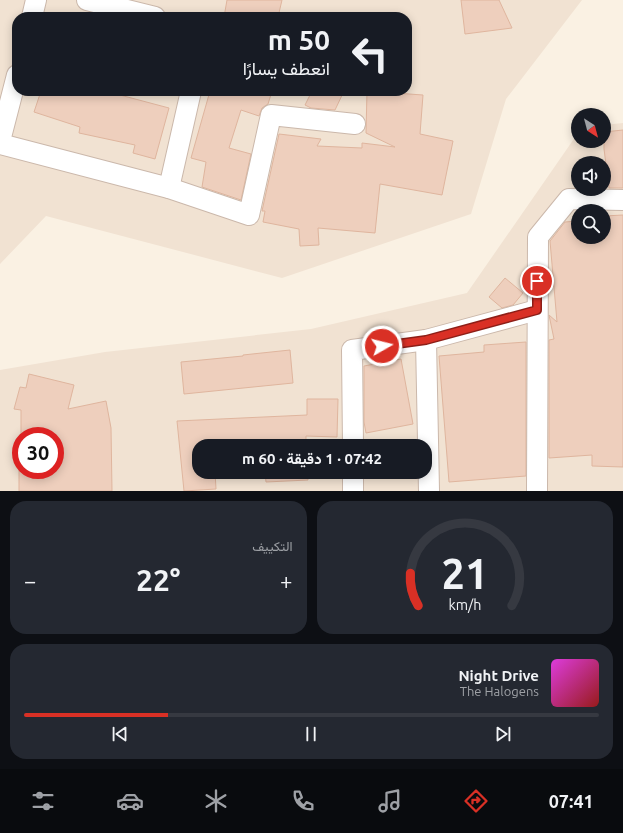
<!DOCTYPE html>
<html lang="ar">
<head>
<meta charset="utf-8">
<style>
  body { margin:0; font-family:Ubuntu,Vazirmatn,sans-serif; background:#242831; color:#f1f3f6; direction:rtl; height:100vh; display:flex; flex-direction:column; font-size:15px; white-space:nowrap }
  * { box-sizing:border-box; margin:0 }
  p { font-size:13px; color:#9ea1a6 }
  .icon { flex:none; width:22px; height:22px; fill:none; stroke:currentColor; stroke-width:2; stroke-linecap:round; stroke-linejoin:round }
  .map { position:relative; height:491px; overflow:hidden; direction:ltr }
  .drawer { display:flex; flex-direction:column; gap:10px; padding:10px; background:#0d0f14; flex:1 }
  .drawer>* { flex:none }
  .hud { position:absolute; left:12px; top:12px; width:400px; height:84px; border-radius:16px; box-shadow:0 2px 10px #0003; direction:rtl; background:#171b24; color:#f1f3f6; overflow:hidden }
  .needle { width:26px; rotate:144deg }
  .fabs { position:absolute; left:571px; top:108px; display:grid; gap:8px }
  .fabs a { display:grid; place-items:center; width:40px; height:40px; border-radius:50%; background:#171b24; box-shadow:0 2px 10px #0003; font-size:20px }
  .speed { position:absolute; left:12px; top:427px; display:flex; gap:8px; font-size:20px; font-weight:700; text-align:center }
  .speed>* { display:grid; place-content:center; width:52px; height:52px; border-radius:50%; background:#171b24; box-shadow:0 2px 10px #0003; line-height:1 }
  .speed .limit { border:6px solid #d22; background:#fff; color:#111 }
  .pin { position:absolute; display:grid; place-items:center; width:34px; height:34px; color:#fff; margin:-17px; border:2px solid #fff; border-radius:50%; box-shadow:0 1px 4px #0007 }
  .me { position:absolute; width:44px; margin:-22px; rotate:82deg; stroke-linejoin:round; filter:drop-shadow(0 0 3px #0008) }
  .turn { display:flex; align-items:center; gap:14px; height:84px; padding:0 16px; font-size:18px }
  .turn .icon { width:52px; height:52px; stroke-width:2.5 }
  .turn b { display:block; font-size:28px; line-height:34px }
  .big { font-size:30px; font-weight:700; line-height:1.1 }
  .drawer .widget { flex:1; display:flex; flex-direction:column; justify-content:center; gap:6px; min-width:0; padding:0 14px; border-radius:16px; background:#242831 }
  .drawer .dial { align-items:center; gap:0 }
  .dial svg { height:104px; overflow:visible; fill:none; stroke:#363941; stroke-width:7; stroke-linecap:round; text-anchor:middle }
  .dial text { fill:#f1f3f6; stroke:none }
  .song { display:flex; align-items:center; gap:12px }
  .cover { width:48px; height:48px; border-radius:6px; background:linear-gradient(135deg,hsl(300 70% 55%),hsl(0 70% 35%)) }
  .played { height:4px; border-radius:2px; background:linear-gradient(90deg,#d93025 25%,#363941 25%) }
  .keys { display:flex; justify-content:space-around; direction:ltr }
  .heat { display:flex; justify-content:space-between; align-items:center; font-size:22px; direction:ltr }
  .drawer .tiles { flex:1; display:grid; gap:10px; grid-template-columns:1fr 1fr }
  .widget:last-child { grid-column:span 2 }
  .trip { position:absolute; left:192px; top:439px; width:240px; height:40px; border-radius:16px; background:#171b24; box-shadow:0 2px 10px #0003; font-weight:700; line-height:40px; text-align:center; direction:rtl }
  .menu { display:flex; height:64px; justify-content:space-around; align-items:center; background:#090b0e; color:#9ea1a6 }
  .menu .icon { width:28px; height:28px }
  .menu .selected { color:#d93025 }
  .menu b { font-size:18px; color:#f1f3f6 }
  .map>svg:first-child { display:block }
  .residential { fill:#f1e2d2; fill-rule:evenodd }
  .building { fill:#eecfbd; stroke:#dfb59e }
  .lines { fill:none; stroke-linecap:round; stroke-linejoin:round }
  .street-casing { stroke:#cbb8ab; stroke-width:22 }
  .street { stroke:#fff; stroke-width:20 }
  .route-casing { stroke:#8d1f18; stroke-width:10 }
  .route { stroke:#d93025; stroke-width:7 }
</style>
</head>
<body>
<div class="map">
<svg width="623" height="491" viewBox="0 0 623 491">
  <rect width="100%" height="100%" fill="#faf1e3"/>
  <!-- residential -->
  <g class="residential">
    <path d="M 0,0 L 582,0 L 506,99 L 471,214 L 282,278 L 46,216 L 0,264 ZM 17,17 L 407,17 L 407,91 L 17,91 Z"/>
    <path d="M 623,123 L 623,491 L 0,491 L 0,370 L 105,352 L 311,329 L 467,293 L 578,133 L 578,141 L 604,141 L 604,125 ZM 578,163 L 604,163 L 604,189 L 578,189 ZM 578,211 L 604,211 L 604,237 L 578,237 ZM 21,436 L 55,436 L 55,470 L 21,470 ZM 199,446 L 425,446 L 425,472 L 199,472 Z"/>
  </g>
  <!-- building -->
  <g class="building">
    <path d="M 227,0 L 282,0 L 278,17 L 224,17 Z"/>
    <path d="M 461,0 L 499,0 L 512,28 L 465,34 Z"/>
    <path d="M 41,91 L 105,91 L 169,108 L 155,159 L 133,153 L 135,145 L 79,133 L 80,127 L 34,112 Z"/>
    <path d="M 210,91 L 272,91 L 268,104 L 262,108 L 259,116 L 241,110 L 229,148 L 251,154 L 241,200 L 202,187 L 206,162 L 191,158 Z"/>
    <path d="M 312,91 L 344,91 L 335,110 L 311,108 L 305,105 Z"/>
    <path d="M 367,91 L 423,95 L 420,134 L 453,141 L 442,195 L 380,184 L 375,233 L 318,228 L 319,245 L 300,246 L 299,229 L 263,222 L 265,211 L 262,211 L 279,134 L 321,139 L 317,146 L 362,148 L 362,143 L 395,147 L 366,133 Z"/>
    <path d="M 623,130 L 623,188 L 609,188 L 604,149 L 604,132 Z"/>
    <path d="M 623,215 L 623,467 L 592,466 L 592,455 L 549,458 L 549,340 L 554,339 L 549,315 L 557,322 L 550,241 L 565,222 L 578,221 L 578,237 L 604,237 L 604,216 Z"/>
    <path d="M 505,278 L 523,293 L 513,305 L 502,308 L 489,297 Z"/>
    <path d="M 526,342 L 526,476 L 449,482 L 439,356 L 484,352 L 484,345 Z"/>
    <path d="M 290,350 L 293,383 L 184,394 L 181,362 L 243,356 L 243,355 Z"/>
    <path d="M 401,359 L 413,424 L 366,433 L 364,422 L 364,366 Z"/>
    <path d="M 29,374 L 74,385 L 68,409 L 106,401 L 111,428 L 112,491 L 19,491 L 19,470 L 55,470 L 55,436 L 21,436 L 21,410 L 14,409 L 20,387 L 26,388 Z"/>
    <path d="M 307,399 L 338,399 L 337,437 L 306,436 L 306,446 L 199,446 L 199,472 L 215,472 L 216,489 L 184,491 L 177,421 L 307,415 Z"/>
    <path d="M 265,472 L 307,472 L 308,480 L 266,482 Z"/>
  </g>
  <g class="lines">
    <defs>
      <g id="street">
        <path d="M 87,0 L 155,17"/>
        <path d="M 32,17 L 36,0"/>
        <path d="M 0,141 L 17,75"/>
        <path d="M 0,144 L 169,188 L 249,215 L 271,115 L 355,124"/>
        <path d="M 169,188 L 191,91"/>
        <path d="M 426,340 L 429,491"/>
        <path d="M 353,446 L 352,350 L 426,340 L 537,310"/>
        <path d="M 353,472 L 353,491"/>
        <path d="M 537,491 L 538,237 L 569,199 L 623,200"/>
      </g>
    </defs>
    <!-- street casing -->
    <use href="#street" class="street-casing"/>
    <!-- street -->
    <use href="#street" class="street"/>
  </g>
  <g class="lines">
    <defs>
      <path id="route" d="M 382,346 L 426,340 L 537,310 L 537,281"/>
    </defs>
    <!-- route casing -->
    <use href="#route" class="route-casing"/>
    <!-- route -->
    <use href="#route" class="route"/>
  </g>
</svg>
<div class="fabs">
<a><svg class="needle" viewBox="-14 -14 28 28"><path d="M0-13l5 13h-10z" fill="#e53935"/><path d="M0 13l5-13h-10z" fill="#9ea1a6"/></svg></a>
<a><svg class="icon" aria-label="sound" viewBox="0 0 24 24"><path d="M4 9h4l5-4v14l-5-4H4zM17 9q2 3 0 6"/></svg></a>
<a><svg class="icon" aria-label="search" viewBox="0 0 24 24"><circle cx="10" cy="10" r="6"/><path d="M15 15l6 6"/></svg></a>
</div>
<div class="speed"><div class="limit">30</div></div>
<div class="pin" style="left:537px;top:281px;background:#d93025"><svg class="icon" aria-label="arrive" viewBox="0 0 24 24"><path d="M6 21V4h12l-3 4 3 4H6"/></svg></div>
<svg class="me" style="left:382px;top:346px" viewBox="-20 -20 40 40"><circle r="17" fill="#d93025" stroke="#fff" stroke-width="3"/><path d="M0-11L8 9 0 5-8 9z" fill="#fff"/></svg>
<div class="trip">07:42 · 1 دقيقة · 60 m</div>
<div class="hud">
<div class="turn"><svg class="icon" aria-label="left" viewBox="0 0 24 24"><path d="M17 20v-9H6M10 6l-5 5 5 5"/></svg><div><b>50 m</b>انعطف يسارًا</div></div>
</div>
</div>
<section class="drawer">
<div class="tiles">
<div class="widget dial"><svg viewBox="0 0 100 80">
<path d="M14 69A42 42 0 1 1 86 69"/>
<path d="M14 69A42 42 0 0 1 8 44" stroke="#d93025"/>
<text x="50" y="56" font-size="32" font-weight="700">21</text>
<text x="50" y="72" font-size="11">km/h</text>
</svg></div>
<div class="widget"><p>التكييف</p>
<div class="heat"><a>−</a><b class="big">22°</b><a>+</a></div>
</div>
<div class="widget">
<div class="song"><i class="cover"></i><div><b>Night Drive</b><p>The Halogens</p></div></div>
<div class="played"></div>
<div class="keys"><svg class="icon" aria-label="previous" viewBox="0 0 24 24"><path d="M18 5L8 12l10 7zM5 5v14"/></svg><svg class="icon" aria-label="pause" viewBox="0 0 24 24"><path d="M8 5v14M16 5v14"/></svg><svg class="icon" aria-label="next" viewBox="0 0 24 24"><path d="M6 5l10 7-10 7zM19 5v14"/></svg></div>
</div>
</div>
</section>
<nav class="menu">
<b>07:41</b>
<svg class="icon selected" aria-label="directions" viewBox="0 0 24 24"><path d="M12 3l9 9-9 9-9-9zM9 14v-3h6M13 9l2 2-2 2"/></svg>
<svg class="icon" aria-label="music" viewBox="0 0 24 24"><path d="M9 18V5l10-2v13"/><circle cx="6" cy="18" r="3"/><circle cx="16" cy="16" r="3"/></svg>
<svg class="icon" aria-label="phone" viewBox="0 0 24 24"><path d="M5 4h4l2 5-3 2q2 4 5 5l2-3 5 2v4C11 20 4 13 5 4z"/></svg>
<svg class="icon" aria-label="climate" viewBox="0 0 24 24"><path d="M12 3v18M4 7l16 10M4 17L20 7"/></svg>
<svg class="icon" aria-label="car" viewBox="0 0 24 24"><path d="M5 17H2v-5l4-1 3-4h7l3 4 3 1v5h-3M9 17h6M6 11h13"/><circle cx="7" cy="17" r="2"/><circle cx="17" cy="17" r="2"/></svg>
<svg class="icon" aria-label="filters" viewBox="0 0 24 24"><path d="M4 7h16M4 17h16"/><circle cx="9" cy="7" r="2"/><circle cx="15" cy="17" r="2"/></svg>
</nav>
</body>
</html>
